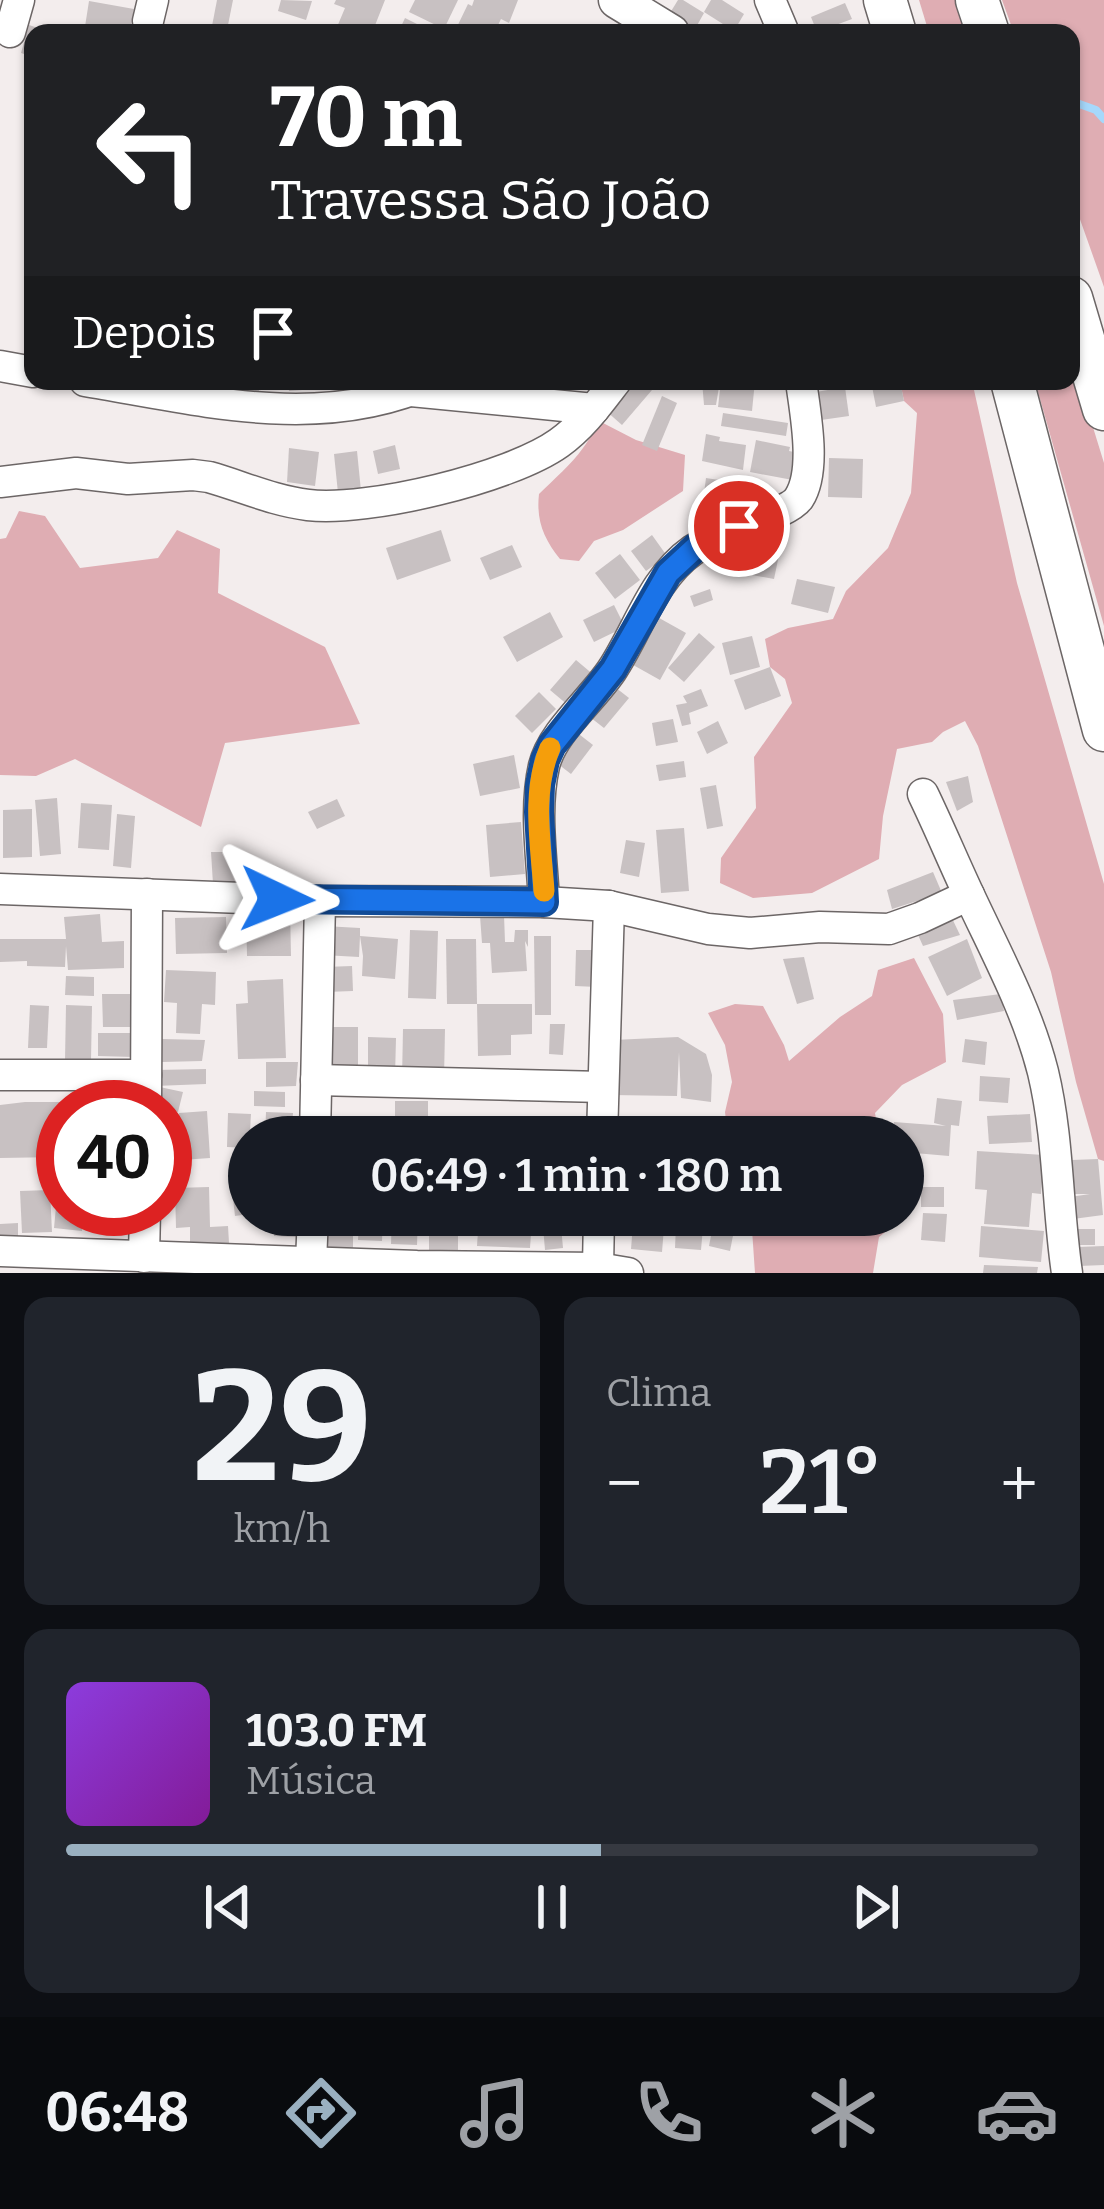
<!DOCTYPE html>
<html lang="pt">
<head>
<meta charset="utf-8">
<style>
  body { margin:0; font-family:Bitter,serif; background:#20242c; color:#f1f3f6; height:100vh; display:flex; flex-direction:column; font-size:45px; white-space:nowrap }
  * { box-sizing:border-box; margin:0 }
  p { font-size:39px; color:#9ea1a6 }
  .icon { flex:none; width:66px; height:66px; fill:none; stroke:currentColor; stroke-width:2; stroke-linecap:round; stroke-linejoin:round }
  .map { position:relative; height:1273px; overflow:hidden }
  .details { display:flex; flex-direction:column; gap:24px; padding:24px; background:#0d0f14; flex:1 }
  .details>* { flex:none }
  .guide { position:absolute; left:24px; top:24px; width:1056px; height:366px; border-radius:24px; box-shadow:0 3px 9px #0004; background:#202124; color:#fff; overflow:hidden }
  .speed { position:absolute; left:36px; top:1080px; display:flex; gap:24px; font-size:60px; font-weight:700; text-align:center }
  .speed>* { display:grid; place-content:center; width:156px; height:156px; border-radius:50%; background:#171b24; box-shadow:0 3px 9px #0004; line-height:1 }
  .speed .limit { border:18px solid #d22; background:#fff; color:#111 }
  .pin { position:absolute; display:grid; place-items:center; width:102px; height:102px; color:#fff; margin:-51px; border:6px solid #fff; border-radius:50%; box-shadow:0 3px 12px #0007 }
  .me { position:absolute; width:132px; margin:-66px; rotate:92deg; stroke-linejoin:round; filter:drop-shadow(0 0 9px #0008) }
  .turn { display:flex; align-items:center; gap:42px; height:252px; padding:0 48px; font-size:54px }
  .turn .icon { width:156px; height:156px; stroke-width:2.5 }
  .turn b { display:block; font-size:84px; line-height:102px }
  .then { display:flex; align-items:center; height:114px; padding:0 48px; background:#0003; gap:24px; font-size:45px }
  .big { font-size:90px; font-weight:600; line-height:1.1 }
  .details .widget { flex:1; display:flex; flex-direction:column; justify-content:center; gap:18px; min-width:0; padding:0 42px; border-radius:24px; background:#20242c }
  .details .dial { align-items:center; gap:0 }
  .dial b { font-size:156px; line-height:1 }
  .song { display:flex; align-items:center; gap:36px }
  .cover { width:144px; height:144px; border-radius:18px; background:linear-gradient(135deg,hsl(270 70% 55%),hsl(290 70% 35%)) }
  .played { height:12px; border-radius:6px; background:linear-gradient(90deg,#9ab0c0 55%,#363941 55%) }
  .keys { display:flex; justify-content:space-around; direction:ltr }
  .heat { display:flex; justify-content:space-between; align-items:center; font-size:66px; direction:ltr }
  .details .tiles { flex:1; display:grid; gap:24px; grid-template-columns:1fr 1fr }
  .widget:last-child { grid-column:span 2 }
  .trip { position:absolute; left:228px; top:1116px; width:696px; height:120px; border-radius:60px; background:#171b24; box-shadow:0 3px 9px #0004; font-weight:600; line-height:120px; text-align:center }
  .tabs { display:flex; height:192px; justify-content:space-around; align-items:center; background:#090b0e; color:#9ea1a6 }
  .tabs .icon { width:84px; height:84px }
  .tabs .selected { color:#9ab0c0 }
  .tabs b { font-size:54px; color:#f1f3f6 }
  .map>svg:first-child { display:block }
  .green { fill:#dfadb3 }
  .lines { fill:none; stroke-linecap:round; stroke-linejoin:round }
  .stream { stroke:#a6d8fb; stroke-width:8 }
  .building { fill:#c8c1c2 }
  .minor-casing { stroke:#6c6666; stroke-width:33 }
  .major-casing { stroke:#6c6666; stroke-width:39 }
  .highway-casing { stroke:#6c6666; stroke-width:45 }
  .minor { stroke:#fff; stroke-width:30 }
  .major { stroke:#fff; stroke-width:36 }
  .highway { stroke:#fff; stroke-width:42 }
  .route-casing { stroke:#114b97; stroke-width:30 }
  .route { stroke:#1a73e8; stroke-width:21 }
  .slow { stroke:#f59e0b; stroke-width:21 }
</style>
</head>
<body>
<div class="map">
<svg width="1104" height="1273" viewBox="0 0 1104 1273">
  <rect width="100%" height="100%" fill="#f3eded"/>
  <!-- green -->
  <g class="green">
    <path d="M 919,0 L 961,0 L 971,33 L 929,33 Z"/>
    <path d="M 1002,0 L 1104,0 L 1104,287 L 1071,194 L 1071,33 L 1014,33 Z"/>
    <path d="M 1071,356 L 1104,463 L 1104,626 L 1035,381 L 1071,381 Z"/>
    <path d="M 900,381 L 972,381 L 1017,583 L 1104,884 L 1104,1161 L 1098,1159 L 1076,1082 L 1051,972 L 978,746 L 965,721 L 943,732 L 932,742 L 897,749 L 883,816 L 879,859 L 812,893 L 753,898 L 720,883 L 721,858 L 756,808 L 754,757 L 792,703 L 785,679 L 770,667 L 765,639 L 788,628 L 833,619 L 846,591 L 888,548 L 911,493 L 917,413 L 904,401 Z"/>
    <path d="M 603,423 L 636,440 L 685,455 L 683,491 L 623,530 L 594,541 L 579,561 L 560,559 C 544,539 536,521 539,494 C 554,479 571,465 583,448 C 590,438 594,431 603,423 Z"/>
    <path d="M 19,511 L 45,516 L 80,568 L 158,558 L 177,530 L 220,549 L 218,593 L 325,647 L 360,724 L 225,743 L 201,827 L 75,759 L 36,776 L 0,775 L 0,539 L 6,538 Z"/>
    <path d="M 914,958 L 943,1014 L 946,1062 L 902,1085 L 875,1113 L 879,1137 L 728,1137 L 725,1112 L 732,1082 L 725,1045 L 708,1013 L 735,1004 L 763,1006 L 784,1045 L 789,1061 L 840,1017 L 872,996 L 878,970 Z"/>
    <path d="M 751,1215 L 902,1215 L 903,1218 L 879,1237 L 873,1273 L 755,1273 Z"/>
  </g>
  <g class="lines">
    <!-- stream -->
    <path class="stream" d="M 1071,101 L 1096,110 L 1104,119"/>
  </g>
  <!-- building -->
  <g class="building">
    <path d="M 217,0 L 233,0 L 227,30 L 212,26 Z"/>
    <path d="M 281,0 L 312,1 L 306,20 L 278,11 Z"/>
    <path d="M 336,0 L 385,0 L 372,33 L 352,33 L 337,27 L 345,8 L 334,4 Z"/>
    <path d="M 415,0 L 458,0 L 444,29 L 409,12 Z"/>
    <path d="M 474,0 L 518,0 L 509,23 L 501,19 L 494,33 L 454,33 L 468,4 L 472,6 Z"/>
    <path d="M 678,0 L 683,0 L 704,13 L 695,29 L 670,13 Z"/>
    <path d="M 711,0 L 722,0 L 744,14 L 734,31 L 704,12 Z"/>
    <path d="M 89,1 L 134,9 L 130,29 L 112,26 L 111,33 L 84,33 Z"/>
    <path d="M 845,3 L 852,19 L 817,32 L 811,17 Z"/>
    <path d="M 405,18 L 423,27 L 420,33 L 398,33 Z"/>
    <path d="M 29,25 L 50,32 L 33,33 L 33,57 L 21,53 Z"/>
    <rect x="234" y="381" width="25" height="22"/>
    <path d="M 288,381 L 316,381 L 316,389 L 289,391 Z"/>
    <path d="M 630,381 L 642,381 L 652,390 L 622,425 L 605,410 Z"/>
    <path d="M 702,381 L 720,381 L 716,405 L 704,405 Z"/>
    <path d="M 721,381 L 755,381 L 752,411 L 718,407 Z"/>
    <path d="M 871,381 L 900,381 L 904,401 L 876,407 Z"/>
    <path d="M 845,387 L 849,416 L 821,420 L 816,392 Z"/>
    <path d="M 662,396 L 677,403 L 657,451 L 642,445 Z"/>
    <path d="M 723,413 L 788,423 L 786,436 L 721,426 Z"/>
    <path d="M 706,434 L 720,437 L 719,441 L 746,445 L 743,470 L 702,461 Z"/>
    <path d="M 756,440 L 790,447 L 789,451 L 804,454 L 798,481 L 750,472 Z"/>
    <path d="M 395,445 L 400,469 L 378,474 L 373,451 Z"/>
    <path d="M 289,448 L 319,452 L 315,486 L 287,482 Z"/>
    <path d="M 357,451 L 361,491 L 338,493 L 334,454 Z"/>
    <path d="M 829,458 L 863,459 L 862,498 L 828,497 Z"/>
    <path d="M 706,478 L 751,485 L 748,507 L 703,501 Z"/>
    <path d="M 725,509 L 733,529 L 705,541 L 697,521 Z"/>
    <path d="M 441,530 L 451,561 L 397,580 L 386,548 Z"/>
    <path d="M 652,535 L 667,556 L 646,571 L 631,551 Z"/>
    <path d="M 512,545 L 522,567 L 490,580 L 480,558 Z"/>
    <path d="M 746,549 L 779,555 L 774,579 L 741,573 Z"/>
    <path d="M 620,554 L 640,580 L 615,599 L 595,573 Z"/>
    <path d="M 797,579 L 835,587 L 828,613 L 791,604 Z"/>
    <path d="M 710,589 L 713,600 L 694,607 L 690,596 Z"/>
    <path d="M 614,605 L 625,627 L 594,642 L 583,620 Z"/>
    <path d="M 550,612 L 563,637 L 517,662 L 503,637 Z"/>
    <path d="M 652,614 L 686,633 L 660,680 L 626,661 Z"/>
    <path d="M 699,633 L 715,647 L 684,682 L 668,668 Z"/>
    <path d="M 752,636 L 760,667 L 730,675 L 722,643 Z"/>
    <path d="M 576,660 L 595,676 L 569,706 L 550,690 Z"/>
    <path d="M 770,667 L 781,696 L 745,710 L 734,680 Z"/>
    <path d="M 611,684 L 629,698 L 604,728 L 586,714 Z"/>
    <path d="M 701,689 L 708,706 L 689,713 L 691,724 L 682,726 L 676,705 L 687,703 L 683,696 Z"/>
    <path d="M 539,692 L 556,709 L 532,733 L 515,716 Z"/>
    <path d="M 673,719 L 678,742 L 656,746 L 652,723 Z"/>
    <path d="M 718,721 L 728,743 L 707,754 L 697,732 Z"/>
    <path d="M 571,728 L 593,745 L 571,774 L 549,757 Z"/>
    <path d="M 514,755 L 520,788 L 480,796 L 473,764 Z"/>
    <path d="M 684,761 L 686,777 L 659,781 L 656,765 Z"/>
    <path d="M 968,776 L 973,802 L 957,811 L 946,782 Z"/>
    <path d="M 716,785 L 723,826 L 707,829 L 700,788 Z"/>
    <path d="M 57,798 L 61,854 L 40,856 L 35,800 Z"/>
    <path d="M 337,799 L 345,816 L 317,829 L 308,812 Z"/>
    <path d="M 81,803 L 112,805 L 109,850 L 78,848 Z"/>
    <path d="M 32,809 L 32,857 L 3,858 L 3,810 Z"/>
    <path d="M 117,814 L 135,816 L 131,868 L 113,866 Z"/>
    <path d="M 521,822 L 525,874 L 490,877 L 486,825 Z"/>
    <path d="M 684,828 L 689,891 L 661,893 L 656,830 Z"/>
    <path d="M 626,840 L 645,843 L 639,877 L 620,873 Z"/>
    <path d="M 211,852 L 236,852 L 237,882 L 213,884 Z"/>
    <path d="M 933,872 L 942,893 L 892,909 L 887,890 Z"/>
    <path d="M 290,907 L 291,956 L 247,956 L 246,908 Z"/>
    <path d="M 949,912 L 960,935 L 923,946 L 914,926 Z"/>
    <path d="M 100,914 L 102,942 L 124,941 L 124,968 L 68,970 L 66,946 L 65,967 L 27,966 L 27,961 L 0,962 L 0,939 L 66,939 L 64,917 Z"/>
    <path d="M 504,915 L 505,942 L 514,942 L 515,930 L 528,930 L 528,947 L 525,941 L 527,971 L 492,973 L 490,943 L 482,943 L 480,916 Z"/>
    <path d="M 226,917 L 227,953 L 176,954 L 175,918 Z"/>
    <path d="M 324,926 L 360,928 L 360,936 L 398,939 L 395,979 L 362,976 L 363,956 L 360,936 L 359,957 L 323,955 Z"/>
    <path d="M 410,930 L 438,931 L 436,999 L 408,998 Z"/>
    <path d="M 534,936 L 551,936 L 551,1015 L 535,1015 Z"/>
    <path d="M 446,939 L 476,939 L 477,1004 L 447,1004 Z"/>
    <path d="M 967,939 L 982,978 L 947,996 L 928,957 Z"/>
    <path d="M 576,950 L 598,950 L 597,987 L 575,986 Z"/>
    <path d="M 804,957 L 814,999 L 797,1004 L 783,959 Z"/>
    <path d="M 352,966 L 353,991 L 326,992 L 325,967 Z"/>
    <path d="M 166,970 L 216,972 L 215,1005 L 202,1004 L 200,1034 L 176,1033 L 177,1003 L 164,1002 Z"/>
    <path d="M 66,976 L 94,977 L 94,996 L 65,995 Z"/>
    <path d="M 283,979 L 286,1058 L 238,1059 L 236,1004 L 248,1003 L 247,981 Z"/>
    <path d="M 102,994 L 134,994 L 134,1027 L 103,1027 Z"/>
    <path d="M 1001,994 L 1004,1011 L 957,1020 L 953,1000 Z"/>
    <path d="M 477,1004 L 532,1004 L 532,1034 L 511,1035 L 511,1055 L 478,1056 Z"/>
    <path d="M 30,1005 L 49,1006 L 47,1048 L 28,1048 Z"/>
    <path d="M 66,1005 L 92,1006 L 91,1061 L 65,1061 Z"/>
    <path d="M 550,1024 L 565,1024 L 563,1055 L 549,1054 Z"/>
    <rect x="323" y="1027" width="35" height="51"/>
    <path d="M 403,1029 L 445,1029 L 444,1079 L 402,1079 Z"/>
    <path d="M 98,1033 L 134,1033 L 133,1057 L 98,1056 Z"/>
    <path d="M 368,1037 L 396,1038 L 395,1077 L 368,1077 Z"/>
    <path d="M 678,1037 L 706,1054 L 712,1075 L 711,1102 L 681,1098 L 679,1052 L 677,1096 L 612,1095 L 613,1040 Z"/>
    <path d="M 162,1039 L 205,1040 L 202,1061 L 162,1062 Z"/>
    <path d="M 965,1039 L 987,1042 L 985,1065 L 962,1062 Z"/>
    <path d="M 266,1062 L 298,1062 L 296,1086 L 266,1087 Z"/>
    <path d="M 206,1069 L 206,1084 L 155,1086 L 155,1070 Z"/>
    <path d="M 980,1076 L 1010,1078 L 1008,1103 L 979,1101 Z"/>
    <path d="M 155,1086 L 183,1092 L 178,1112 L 165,1109 L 165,1107 L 155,1107 Z"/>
    <path d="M 254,1091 L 285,1092 L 285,1107 L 254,1106 Z"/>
    <path d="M 937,1098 L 962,1101 L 959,1126 L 951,1125 L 949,1156 L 903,1152 L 903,1137 L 893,1137 L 894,1122 L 946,1126 L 934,1123 Z"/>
    <rect x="395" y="1101" width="33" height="36"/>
    <path d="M 25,1102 L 91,1102 L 92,1107 L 63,1107 L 63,1141 L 59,1142 L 59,1157 L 0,1158 L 0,1105 Z"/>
    <path d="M 207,1111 L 210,1158 L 182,1160 L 179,1113 Z"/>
    <path d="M 266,1112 L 293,1113 L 291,1137 L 265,1137 Z"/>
    <path d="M 228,1113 L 251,1114 L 249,1148 L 227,1147 Z"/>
    <path d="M 1030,1114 L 1032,1142 L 989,1144 L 987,1116 Z"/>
    <path d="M 613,1118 L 636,1119 L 635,1132 L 657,1133 L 657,1137 L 612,1137 Z"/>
    <path d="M 570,1126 L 570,1137 L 543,1137 L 543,1127 Z"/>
    <path d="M 977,1151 L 1044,1155 L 1041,1194 L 1032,1193 L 1029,1227 L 984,1224 L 987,1190 L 975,1189 Z"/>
    <path d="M 1098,1159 L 1103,1215 L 1073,1219 L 1070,1197 L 1090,1194 L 1075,1194 L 1072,1160 Z"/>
    <path d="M 58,1186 L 63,1186 L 63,1209 L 84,1209 L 82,1231 L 54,1228 Z"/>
    <path d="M 209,1187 L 210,1227 L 228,1226 L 229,1243 L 190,1244 L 190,1227 L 176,1228 L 175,1188 Z"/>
    <rect x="921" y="1187" width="23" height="20"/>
    <path d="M 249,1188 L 249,1214 L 235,1216 L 232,1190 Z"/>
    <path d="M 50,1190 L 52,1232 L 22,1233 L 20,1191 Z"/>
    <path d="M 93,1209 L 131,1209 L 131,1226 L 93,1225 Z"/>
    <path d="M 923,1213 L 947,1214 L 945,1242 L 921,1240 Z"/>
    <rect x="323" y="1215" width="30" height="37"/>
    <path d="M 359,1215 L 383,1215 L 382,1241 L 358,1240 Z"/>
    <path d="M 392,1215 L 418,1215 L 417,1245 L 391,1244 Z"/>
    <rect x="429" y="1215" width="29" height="41"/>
    <path d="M 542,1215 L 560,1215 L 563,1248 L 545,1250 Z"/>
    <path d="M 614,1215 L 665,1215 L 662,1252 L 631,1249 L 633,1224 L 613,1222 Z"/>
    <path d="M 715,1215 L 737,1215 L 730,1251 L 709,1246 Z"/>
    <path d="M 479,1216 L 532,1219 L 530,1248 L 477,1246 Z"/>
    <path d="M 274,1221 L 299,1222 L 299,1237 L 274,1236 Z"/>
    <path d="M 18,1223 L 18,1240 L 0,1241 L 0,1224 Z"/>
    <path d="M 676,1225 L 703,1227 L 701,1250 L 675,1248 Z"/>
    <path d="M 981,1226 L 1044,1231 L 1041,1262 L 979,1257 Z"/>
    <path d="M 1069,1229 L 1095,1229 L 1095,1245 L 1070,1245 Z"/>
    <path d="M 1104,1246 L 1104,1265 L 1079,1266 L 1078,1247 Z"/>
    <path d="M 984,1265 L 1038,1267 L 1037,1273 L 983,1273 Z"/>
  </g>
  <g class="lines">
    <defs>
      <g id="minor">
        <path d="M 770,0 L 784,33"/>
        <path d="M 148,21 L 153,0"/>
        <path d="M 10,32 L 19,0"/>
        <path d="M 0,366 L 33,372"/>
        <path d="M 85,381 C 200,400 322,433 434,381"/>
        <path d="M 411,391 L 594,409"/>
        <path d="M 0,482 L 76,473 L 128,479 L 193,475 L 209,477 C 241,486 274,501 308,505 C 368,512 510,478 559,443 C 582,427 599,403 616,381"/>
        <path d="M 923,794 C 939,827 953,861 969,895 C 996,953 1027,1009 1043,1072 C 1059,1139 1057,1206 1067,1273"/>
        <path d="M 0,889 L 320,901 L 544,902 L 609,906 L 708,929 L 750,933 L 820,927 L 889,929 L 920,918 L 969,895"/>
        <path d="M 544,902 C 542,858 534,810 544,766 C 552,732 592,700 612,670 C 639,629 652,579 693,550 C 716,534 789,514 799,498 C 817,470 805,412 801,381"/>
        <path d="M 0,1075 L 146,1075"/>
        <path d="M 316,1080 L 603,1087"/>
        <path d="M 146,1107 L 147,894"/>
        <path d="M 315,1137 L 320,901"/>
        <path d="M 602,1137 L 609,906"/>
        <path d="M 0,1251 L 417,1266 L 598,1268 L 628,1273"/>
        <path d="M 144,1257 L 145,1209"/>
        <path d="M 311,1262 L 313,1215"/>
        <path d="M 598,1268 L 599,1215"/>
      </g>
      <path id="major" d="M 617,0 L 671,33"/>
      <g id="highway">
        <path d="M 885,0 L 895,33"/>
        <path d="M 977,0 L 988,33"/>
        <path d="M 1071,298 L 1104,409"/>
        <path d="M 1012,381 L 1104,730"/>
      </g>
    </defs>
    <!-- minor casing -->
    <use href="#minor" class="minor-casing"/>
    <!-- major casing -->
    <use href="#major" class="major-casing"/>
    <!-- highway casing -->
    <use href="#highway" class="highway-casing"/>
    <!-- minor -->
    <use href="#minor" class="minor"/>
    <!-- major -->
    <use href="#major" class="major"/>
    <!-- highway -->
    <use href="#highway" class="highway"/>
  </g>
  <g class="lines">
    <defs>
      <path id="route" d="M 277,899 L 544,902 L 539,812 L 540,785 L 545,760 L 552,745 L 613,669 L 668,573 L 695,548 L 739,526"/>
    </defs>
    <!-- route casing -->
    <use href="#route" class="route-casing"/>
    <!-- route -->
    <use href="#route" class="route"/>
    <!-- slow -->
    <path class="slow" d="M 544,891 C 541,845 531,792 550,748"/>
  </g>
</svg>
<div class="speed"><div class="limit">40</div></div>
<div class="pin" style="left:739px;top:526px;background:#d93025"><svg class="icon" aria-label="arrive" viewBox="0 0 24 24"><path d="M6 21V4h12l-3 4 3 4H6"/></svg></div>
<svg class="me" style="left:277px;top:899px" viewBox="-20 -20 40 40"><path d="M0-17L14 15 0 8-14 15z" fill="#1a73e8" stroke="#fff" stroke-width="4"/></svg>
<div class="trip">06:49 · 1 min · 180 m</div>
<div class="guide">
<div class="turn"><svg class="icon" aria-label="left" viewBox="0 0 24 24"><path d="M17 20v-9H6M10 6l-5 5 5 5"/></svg><div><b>70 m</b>Travessa São João</div></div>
<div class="then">Depois<svg class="icon" aria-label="arrive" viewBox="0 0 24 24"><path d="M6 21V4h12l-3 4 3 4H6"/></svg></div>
</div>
</div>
<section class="details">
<div class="tiles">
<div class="widget dial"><b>29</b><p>km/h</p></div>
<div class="widget"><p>Clima</p>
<div class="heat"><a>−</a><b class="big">21°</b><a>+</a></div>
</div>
<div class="widget">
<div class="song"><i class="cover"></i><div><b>103.0 FM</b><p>Música</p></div></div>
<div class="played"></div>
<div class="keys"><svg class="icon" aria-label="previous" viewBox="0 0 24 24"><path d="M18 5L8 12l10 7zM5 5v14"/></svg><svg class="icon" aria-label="pause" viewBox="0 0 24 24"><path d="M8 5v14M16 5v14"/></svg><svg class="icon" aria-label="next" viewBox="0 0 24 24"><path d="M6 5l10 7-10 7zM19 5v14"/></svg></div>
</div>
</div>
</section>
<nav class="tabs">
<b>06:48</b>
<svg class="icon selected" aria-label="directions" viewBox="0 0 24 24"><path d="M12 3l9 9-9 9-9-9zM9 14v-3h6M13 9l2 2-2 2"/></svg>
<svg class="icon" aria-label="music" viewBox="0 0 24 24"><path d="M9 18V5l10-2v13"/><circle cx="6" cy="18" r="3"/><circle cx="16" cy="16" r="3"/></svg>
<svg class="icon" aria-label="phone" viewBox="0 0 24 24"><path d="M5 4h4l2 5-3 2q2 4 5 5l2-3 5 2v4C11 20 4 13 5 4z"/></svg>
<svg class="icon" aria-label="climate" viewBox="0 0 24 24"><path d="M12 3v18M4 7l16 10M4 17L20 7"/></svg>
<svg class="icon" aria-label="car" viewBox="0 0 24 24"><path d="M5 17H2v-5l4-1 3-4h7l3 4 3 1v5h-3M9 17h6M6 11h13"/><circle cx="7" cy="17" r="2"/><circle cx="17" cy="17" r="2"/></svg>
</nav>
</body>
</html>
